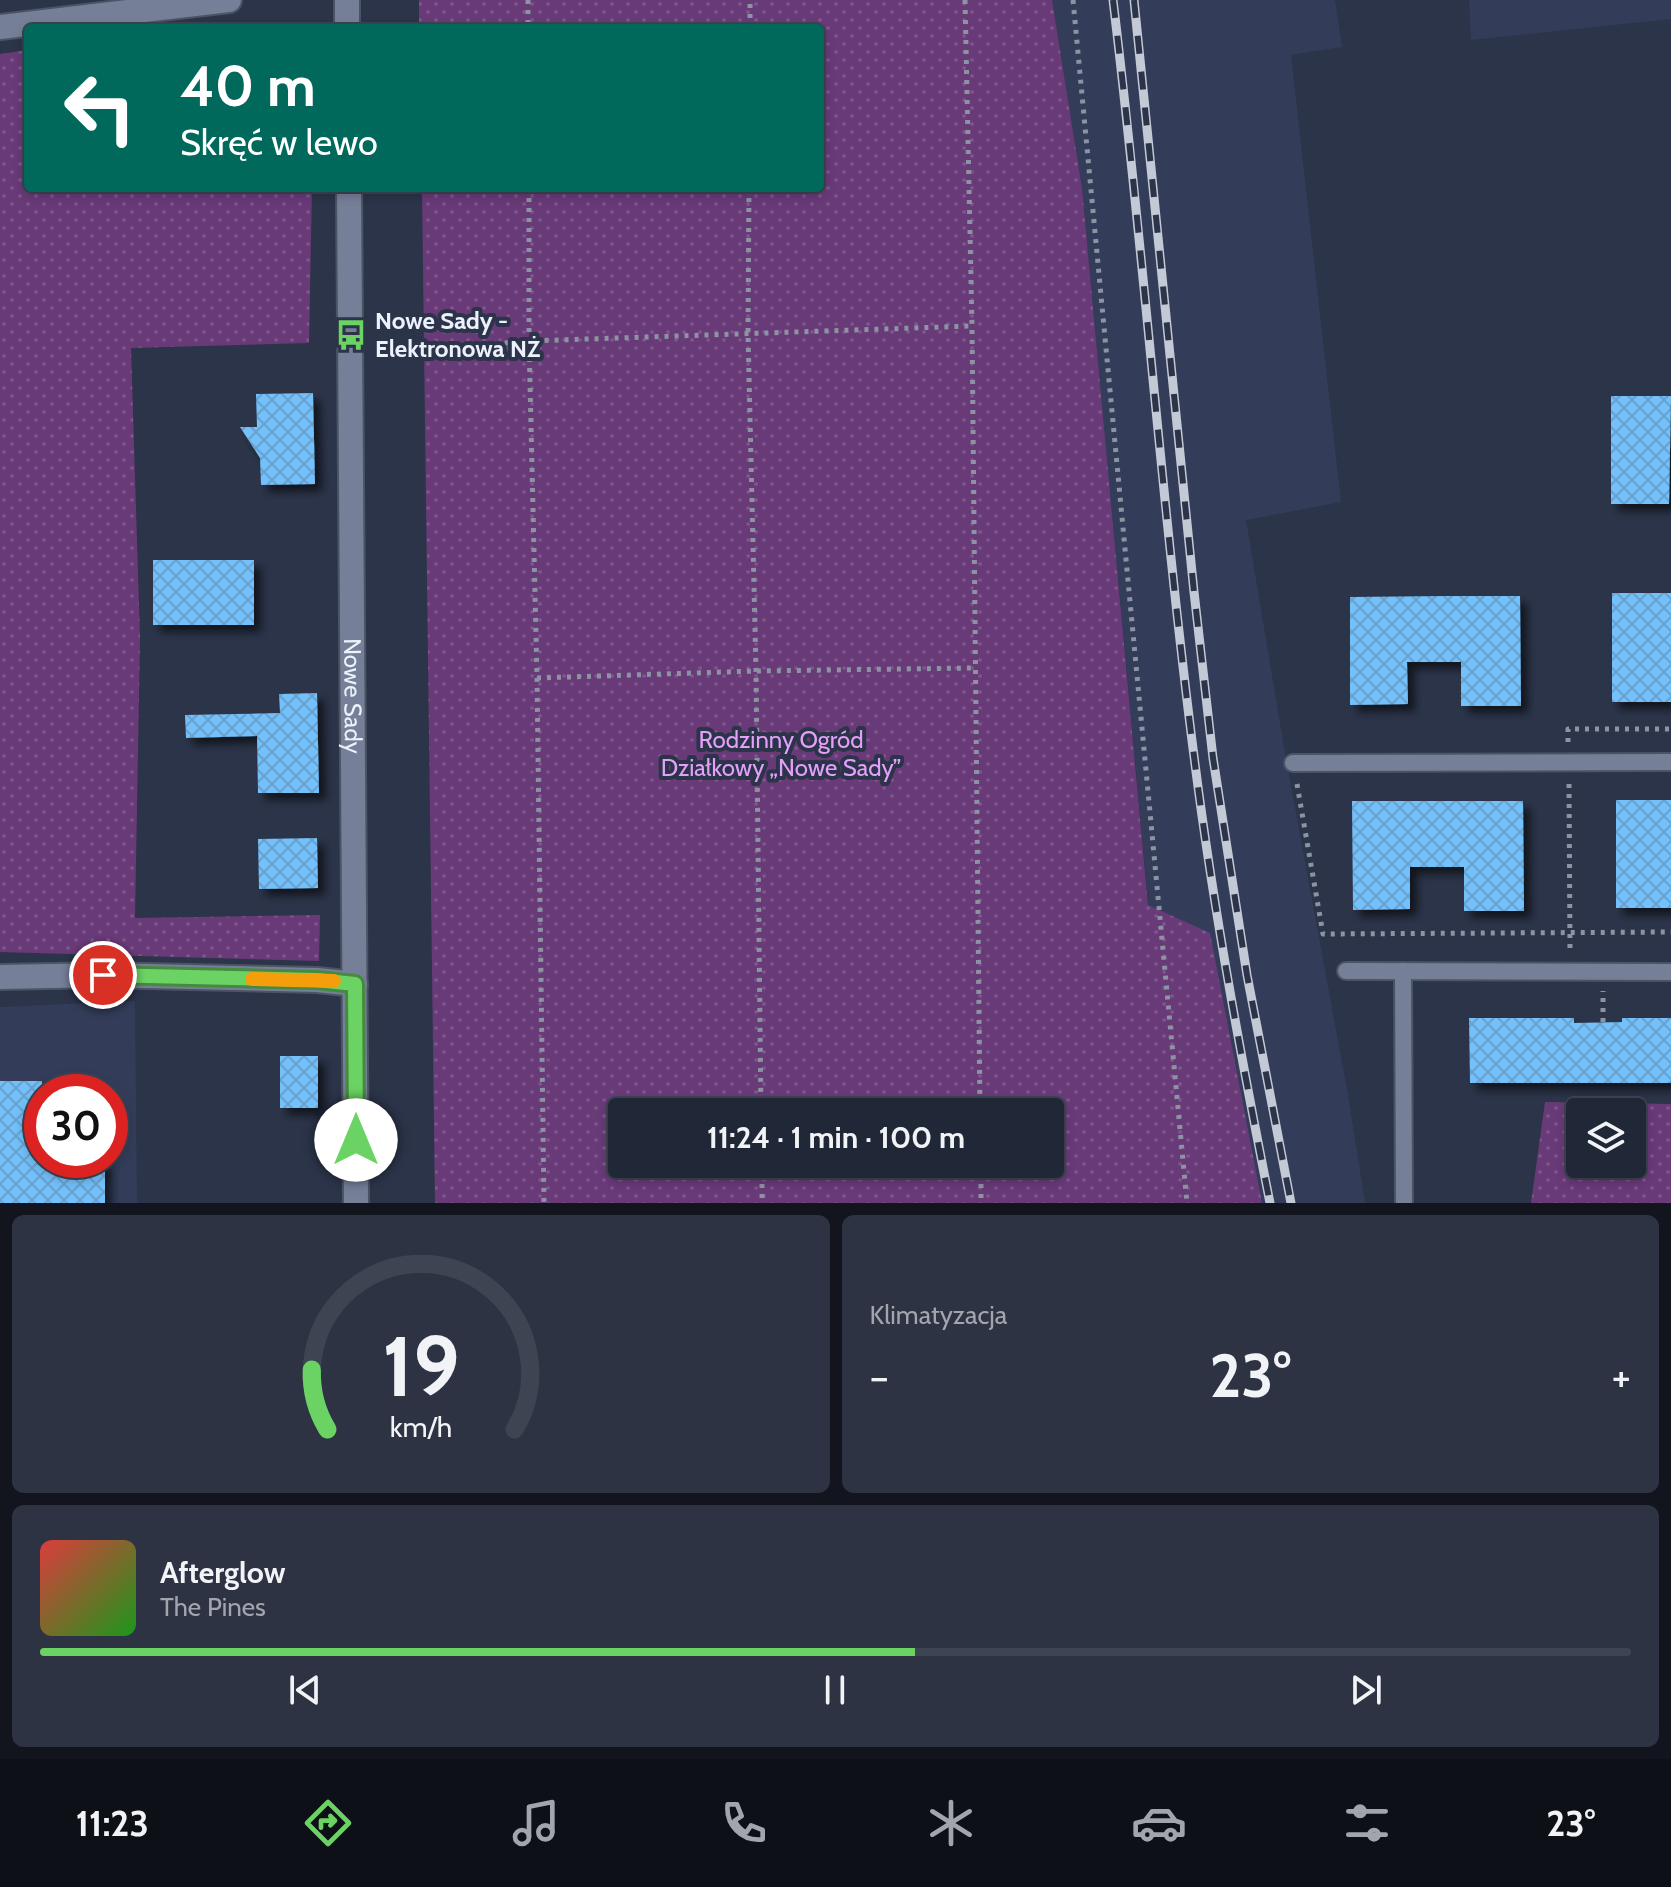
<!DOCTYPE html>
<html lang="pl">
<head>
<meta charset="utf-8">
<style>
  body { margin:0; font-family:Cabin,sans-serif; background:#2d3342; color:#f1f3f6; height:100vh; display:flex; flex-direction:column; font-size:30px; white-space:nowrap }
  * { box-sizing:border-box; margin:0 }
  p { font-size:26px; color:#a2a5ad }
  .icon { flex:none; width:44px; height:44px; fill:none; stroke:currentColor; stroke-width:2; stroke-linecap:round; stroke-linejoin:round }
  .map { position:relative; height:1203px; overflow:hidden }
  .drawer { display:flex; flex-direction:column; gap:12px; padding:12px; background:#12151e; flex:1 }
  .drawer>* { flex:none }
  .hud { position:absolute; left:24px; top:24px; width:800px; height:168px; border-radius:8px; box-shadow:0 4px 12px #0003,0 0 0 2px #3d4452; background:#00695c; color:#fff; overflow:hidden }
  .fabs { position:absolute; left:1566px; top:1098px; display:grid; gap:16px }
  .fabs a { display:grid; place-items:center; width:80px; height:80px; border-radius:8px; background:#202737; box-shadow:0 4px 12px #0003,0 0 0 2px #3d4452; font-size:40px }
  .speed { position:absolute; left:24px; top:1074px; display:flex; gap:16px; font-size:40px; font-weight:700; text-align:center }
  .speed>* { display:grid; place-content:center; width:104px; height:104px; border-radius:50%; background:#202737; box-shadow:0 4px 12px #0003,0 0 0 2px #3d4452; line-height:1 }
  .speed .limit { border:12px solid #d22; background:#fff; color:#111 }
  .pin { position:absolute; display:grid; place-items:center; width:68px; height:68px; color:#fff; margin:-34px; border:4px solid #fff; border-radius:50%; box-shadow:0 2px 8px #0007 }
  .me { position:absolute; width:88px; margin:-44px; rotate:0deg; stroke-linejoin:round; filter:drop-shadow(0 0 6px #0008) }
  .turn { display:flex; align-items:center; gap:28px; height:168px; padding:0 24px; font-size:36px }
  .turn .icon { width:104px; height:104px; stroke-width:2.5 }
  .turn b { display:block; font-size:56px; line-height:68px }
  .big { font-size:60px; font-weight:700; line-height:1.1 }
  .drawer .widget { flex:1; display:flex; flex-direction:column; justify-content:center; gap:12px; min-width:0; padding:0 28px; border-radius:12px; background:#2d3342 }
  .drawer .dial { align-items:center; gap:0 }
  .dial svg { height:208px; overflow:visible; fill:none; stroke:#3d4452; stroke-width:7; stroke-linecap:round; text-anchor:middle }
  .dial text { fill:#f1f3f6; stroke:none }
  .song { display:flex; align-items:center; gap:24px }
  .cover { width:96px; height:96px; border-radius:12px; background:linear-gradient(135deg,hsl(0 70% 55%),hsl(120 70% 35%)) }
  .played { height:8px; border-radius:4px; background:linear-gradient(90deg,#6bd363 55%,#3d4452 55%) }
  .keys { display:flex; justify-content:space-around; direction:ltr }
  .heat { display:flex; justify-content:space-between; align-items:center; font-size:44px; direction:ltr }
  .drawer .tiles { flex:1; display:grid; gap:12px; grid-template-columns:1fr 1fr }
  .widget:last-child { grid-column:span 2 }
  .trip { position:absolute; left:608px; top:1098px; width:456px; height:80px; border-radius:8px; background:#202737; box-shadow:0 4px 12px #0003,0 0 0 2px #3d4452; font-weight:700; line-height:80px; text-align:center }
  .tab-bar { display:flex; height:128px; justify-content:space-around; align-items:center; background:#0d1016; color:#a2a5ad }
  .tab-bar .icon { width:56px; height:56px }
  .tab-bar .active { color:#6bd363 }
  .tab-bar b { font-size:36px; color:#f1f3f6 }
  .map>svg:first-child { display:block }
  .built { fill:#333d59; fill-rule:evenodd }
  .grass { fill:url(#grass-dots); fill-rule:evenodd }
  .building { fill:url(#building-cross-hatch); filter:url(#shadow) }
  .lines { fill:none; stroke-linecap:round; stroke-linejoin:round }
  .lane-casing { stroke:#4c5364; stroke-width:20 }
  .street-casing { stroke:#4c5364; stroke-width:28 }
  .path { stroke:#8c93a3; stroke-width:5; stroke-dasharray:4 6; stroke-linecap:butt }
  .lane { stroke:#757f98; stroke-width:16 }
  .street { stroke:#757f98; stroke-width:24 }
  .rail-casing { stroke:#c4c9d6; stroke-width:9 }
  .rail { stroke:#2b3449; stroke-width:6; stroke-dasharray:18; stroke-linecap:butt }
  .route-casing { stroke:#468940; stroke-width:20 }
  .route { stroke:#6bd363; stroke-width:14 }
  .slow { stroke:#f59e0b; stroke-width:14 }
  .labels { text-anchor:middle; stroke-width:8; stroke-linejoin:round; paint-order:stroke }
  .poi-label { font-size:24px; font-weight:bold; fill:#ecf1fc; stroke:#2b3449; text-anchor:start }
  .street-label { font-size:24px; fill:#ecf1fc; stroke:#2b3449 }
  .park-label { font-size:24px; fill:#e39ffa; stroke:#2b3449 }
</style>
</head>
<body>
<div class="map">
<svg width="1671" height="1203" viewBox="0 0 1671 1203">
  <defs>
    <pattern id="grass-dots" width="8" height="8" patternUnits="userSpaceOnUse" patternTransform="scale(2)"><rect width="8" height="8" fill="#693a78"/><path d="M2 2h.1M6 6h.1" fill="none" stroke="#7f578c" stroke-width="1.8" stroke-linecap="round"/></pattern>
    <pattern id="building-cross-hatch" width="8" height="8" patternUnits="userSpaceOnUse" patternTransform="scale(2)"><rect width="8" height="8" fill="#73c0fa"/><path d="M0 0l8 8M0 8l8-8" fill="none" stroke="#68a2ce"/></pattern>
    <filter id="shadow"><feDropShadow dx="7" dy="7" stdDeviation="4" flood-color="#0009"/></filter>
  </defs>
  <rect width="100%" height="100%" fill="#2b3449"/>
  <!-- built -->
  <g class="built">
    <path d="M 1052,0 L 1335,0 L 1342,47 L 1291,55 L 1341,502 L 1246,520 L 1285,753 L 1348,1095 L 1365,1203 L 1176,1203 L 1082,188 Z"/>
    <path d="M 1469,0 L 1671,0 L 1671,19 L 1471,40 Z"/>
    <path d="M 135,1001 L 137,1203 L 0,1203 L 0,1007 ZM 42,1092 L 110,1092 L 110,1160 L 42,1160 Z"/>
  </g>
  <!-- grass -->
  <g class="grass">
    <path d="M 419,0 L 1052,0 L 1082,188 L 1148,905 L 1210,933 L 1262,1203 L 435,1203 L 422,188 L 820,188 L 820,28 L 419,28 ZM 622,1112 L 1050,1112 L 1050,1164 L 622,1164 Z"/>
    <path d="M 28,50 L 28,188 L 312,188 L 309,343 L 131,348 L 140,638 L 135,918 L 320,915 L 319,961 L 0,952 L 0,54 Z"/>
    <path d="M 1545,1102 L 1671,1104 L 1671,1203 L 1531,1203 ZM 1580,1112 L 1632,1112 L 1632,1164 L 1580,1164 Z"/>
  </g>
  <!-- building -->
  <g class="building">
    <path d="M 313,393 L 315,484 L 261,485 L 260,458 L 240,427 L 257,427 L 256,394 Z"/>
    <path d="M 1611,396 L 1671,396 L 1669,504 L 1611,504 Z"/>
    <rect x="153" y="560" width="101" height="65"/>
    <rect x="1612" y="593" width="59" height="109"/>
    <path d="M 1445,596 L 1520,596 L 1521,706 L 1461,706 L 1461,662 L 1407,662 L 1408,704 L 1350,705 L 1350,597 Z"/>
    <path d="M 317,693 L 319,793 L 258,793 L 257,736 L 186,738 L 185,715 L 280,713 L 279,694 Z"/>
    <rect x="1616" y="800" width="55" height="108"/>
    <path d="M 1352,801 L 1523,801 L 1524,911 L 1464,911 L 1464,867 L 1410,867 L 1410,909 L 1353,910 Z"/>
    <path d="M 317,838 L 318,888 L 259,889 L 258,839 Z"/>
    <path d="M 1469,1018 L 1574,1018 L 1574,1023 L 1622,1022 L 1622,1018 L 1671,1018 L 1671,1083 L 1470,1083 Z"/>
    <rect x="280" y="1056" width="38" height="52"/>
    <path d="M 0,1081 L 42,1081 L 42,1160 L 105,1160 L 105,1203 L 0,1203 Z"/>
  </g>
  <g class="lines">
    <defs>
      <g id="lane">
        <path d="M 1293,763 L 1671,762"/>
        <path d="M 1346,971 L 1671,972"/>
        <path d="M 1403,971 L 1404,1203"/>
      </g>
      <g id="street">
        <path d="M 347,0 L 347,28"/>
        <path d="M 0,27 L 229,0"/>
        <path id="s1" d="M 349,188 L 356,1203"/>
        <path d="M 0,977 L 103,975 L 317,980 L 355,984"/>
      </g>
    </defs>
    <!-- lane casing -->
    <use href="#lane" class="lane-casing"/>
    <!-- street casing -->
    <use href="#street" class="street-casing"/>
    <!-- path -->
    <g class="path">
      <path d="M 528,0 L 528,28"/>
      <path d="M 965,0 L 972,326 L 980,1112"/>
      <path d="M 1073,0 L 1187,1203"/>
      <path d="M 750,28 L 750,0"/>
      <path d="M 529,188 L 529,341 L 537,678 L 544,1203"/>
      <path d="M 749,188 L 748,333 L 756,671 L 761,1112"/>
      <path d="M 375,350 L 424,350 L 529,341 L 972,326"/>
      <path d="M 537,678 L 756,671 L 974,668"/>
      <path d="M 1568,742 L 1568,729 L 1671,729"/>
      <path d="M 1297,784 L 1323,934 L 1671,932"/>
      <path d="M 1569,784 L 1570,950"/>
      <path d="M 1603,1022 L 1603,991"/>
      <path d="M 762,1164 L 762,1203"/>
      <path d="M 981,1164 L 981,1203"/>
    </g>
    <!-- lane -->
    <use href="#lane" class="lane"/>
    <!-- street -->
    <use href="#street" class="street"/>
    <defs>
      <g id="rail">
        <path d="M 1113,0 C 1144,254 1162,510 1195,764 C 1214,912 1241,1057 1270,1203"/>
        <path d="M 1134,0 L 1194,592 L 1213,758 L 1247,975 L 1291,1203"/>
      </g>
    </defs>
    <!-- rail casing -->
    <use href="#rail" class="rail-casing"/>
    <!-- rail -->
    <use href="#rail" class="rail"/>
  </g>
  <g class="lines">
    <defs>
      <path id="route" d="M 103,975 L 317,980 L 355,984 L 356,1140"/>
    </defs>
    <!-- route casing -->
    <use href="#route" class="route-casing"/>
    <!-- route -->
    <use href="#route" class="route"/>
    <!-- slow -->
    <path class="slow" d="M 252,979 L 334,981"/>
  </g>
  <!-- icons -->
  <defs>
    <symbol id="bus-bare" viewBox="-9 -9 18 18"><path d="M-5-6H5V4H4V6H2V4H-2V6H-4V4H-5ZM-3.5-4V0h7V-4ZM-3.5 1.2v1.5H-2V1.2ZM2 1.2v1.5H3.5V1.2Z" fill="#6bd363" stroke="#2b3449" stroke-width="2.5" paint-order="stroke"/></symbol>
  </defs>
  <g fill-rule="evenodd">
    <use href="#bus-bare" x="329" y="313" width="44" height="44"/>
  </g>
  <g class="labels">
    <!-- poi labels -->
    <g class="poi-label">
      <text x="375" y="329">Nowe Sady -<tspan x="375" dy="28">Elektronowa NŻ</tspan></text>
    </g>
    <!-- street labels -->
    <g class="street-label">
      <text dy="8" stroke="none"><textPath href="#s1" startOffset="508">Nowe Sady</textPath></text>
    </g>
    <!-- park labels -->
    <g class="park-label">
      <text x="781" y="748">Rodzinny Ogród<tspan x="781" dy="28">Działkowy „Nowe Sady”</tspan></text>
    </g>
  </g>
</svg>
<div class="fabs">
<a><svg class="icon" aria-label="layers" viewBox="0 0 24 24"><path d="M12 4l9 5-9 5-9-5zM3 14l9 5 9-5"/></svg></a>
</div>
<div class="speed"><div class="limit">30</div></div>
<div class="pin" style="left:103px;top:975px;background:#d93025"><svg class="icon" aria-label="arrive" viewBox="0 0 24 24"><path d="M6 21V4h12l-3 4 3 4H6"/></svg></div>
<svg class="me" style="left:356px;top:1140px" viewBox="-20 -20 40 40"><circle r="19" fill="#fff"/><path d="M0-13L10 11 0 6-10 11z" fill="#6bd363"/></svg>
<div class="trip">11:24 · 1 min · 100 m</div>
<div class="hud">
<div class="turn"><svg class="icon" aria-label="left" viewBox="0 0 24 24"><path d="M17 20v-9H6M10 6l-5 5 5 5"/></svg><div><b>40 m</b>Skręć w lewo</div></div>
</div>
</div>
<section class="drawer">
<div class="tiles">
<div class="widget dial"><svg viewBox="0 0 100 80">
<path d="M14 69A42 42 0 1 1 86 69"/>
<path d="M14 69A42 42 0 0 1 8 46" stroke="#6bd363"/>
<text x="50" y="56" font-size="32" font-weight="700">19</text>
<text x="50" y="72" font-size="11">km/h</text>
</svg></div>
<div class="widget"><p>Klimatyzacja</p>
<div class="heat"><a>−</a><b class="big">23°</b><a>+</a></div>
</div>
<div class="widget">
<div class="song"><i class="cover"></i><div><b>Afterglow</b><p>The Pines</p></div></div>
<div class="played"></div>
<div class="keys"><svg class="icon" aria-label="previous" viewBox="0 0 24 24"><path d="M18 5L8 12l10 7zM5 5v14"/></svg><svg class="icon" aria-label="pause" viewBox="0 0 24 24"><path d="M8 5v14M16 5v14"/></svg><svg class="icon" aria-label="next" viewBox="0 0 24 24"><path d="M6 5l10 7-10 7zM19 5v14"/></svg></div>
</div>
</div>
</section>
<nav class="tab-bar">
<b>11:23</b>
<svg class="icon active" aria-label="directions" viewBox="0 0 24 24"><path d="M12 3l9 9-9 9-9-9zM9 14v-3h6M13 9l2 2-2 2"/></svg>
<svg class="icon" aria-label="music" viewBox="0 0 24 24"><path d="M9 18V5l10-2v13"/><circle cx="6" cy="18" r="3"/><circle cx="16" cy="16" r="3"/></svg>
<svg class="icon" aria-label="phone" viewBox="0 0 24 24"><path d="M5 4h4l2 5-3 2q2 4 5 5l2-3 5 2v4C11 20 4 13 5 4z"/></svg>
<svg class="icon" aria-label="climate" viewBox="0 0 24 24"><path d="M12 3v18M4 7l16 10M4 17L20 7"/></svg>
<svg class="icon" aria-label="car" viewBox="0 0 24 24"><path d="M5 17H2v-5l4-1 3-4h7l3 4 3 1v5h-3M9 17h6M6 11h13"/><circle cx="7" cy="17" r="2"/><circle cx="17" cy="17" r="2"/></svg>
<svg class="icon" aria-label="filters" viewBox="0 0 24 24"><path d="M4 7h16M4 17h16"/><circle cx="9" cy="7" r="2"/><circle cx="15" cy="17" r="2"/></svg>
<b>23°</b>
</nav>
</body>
</html>
